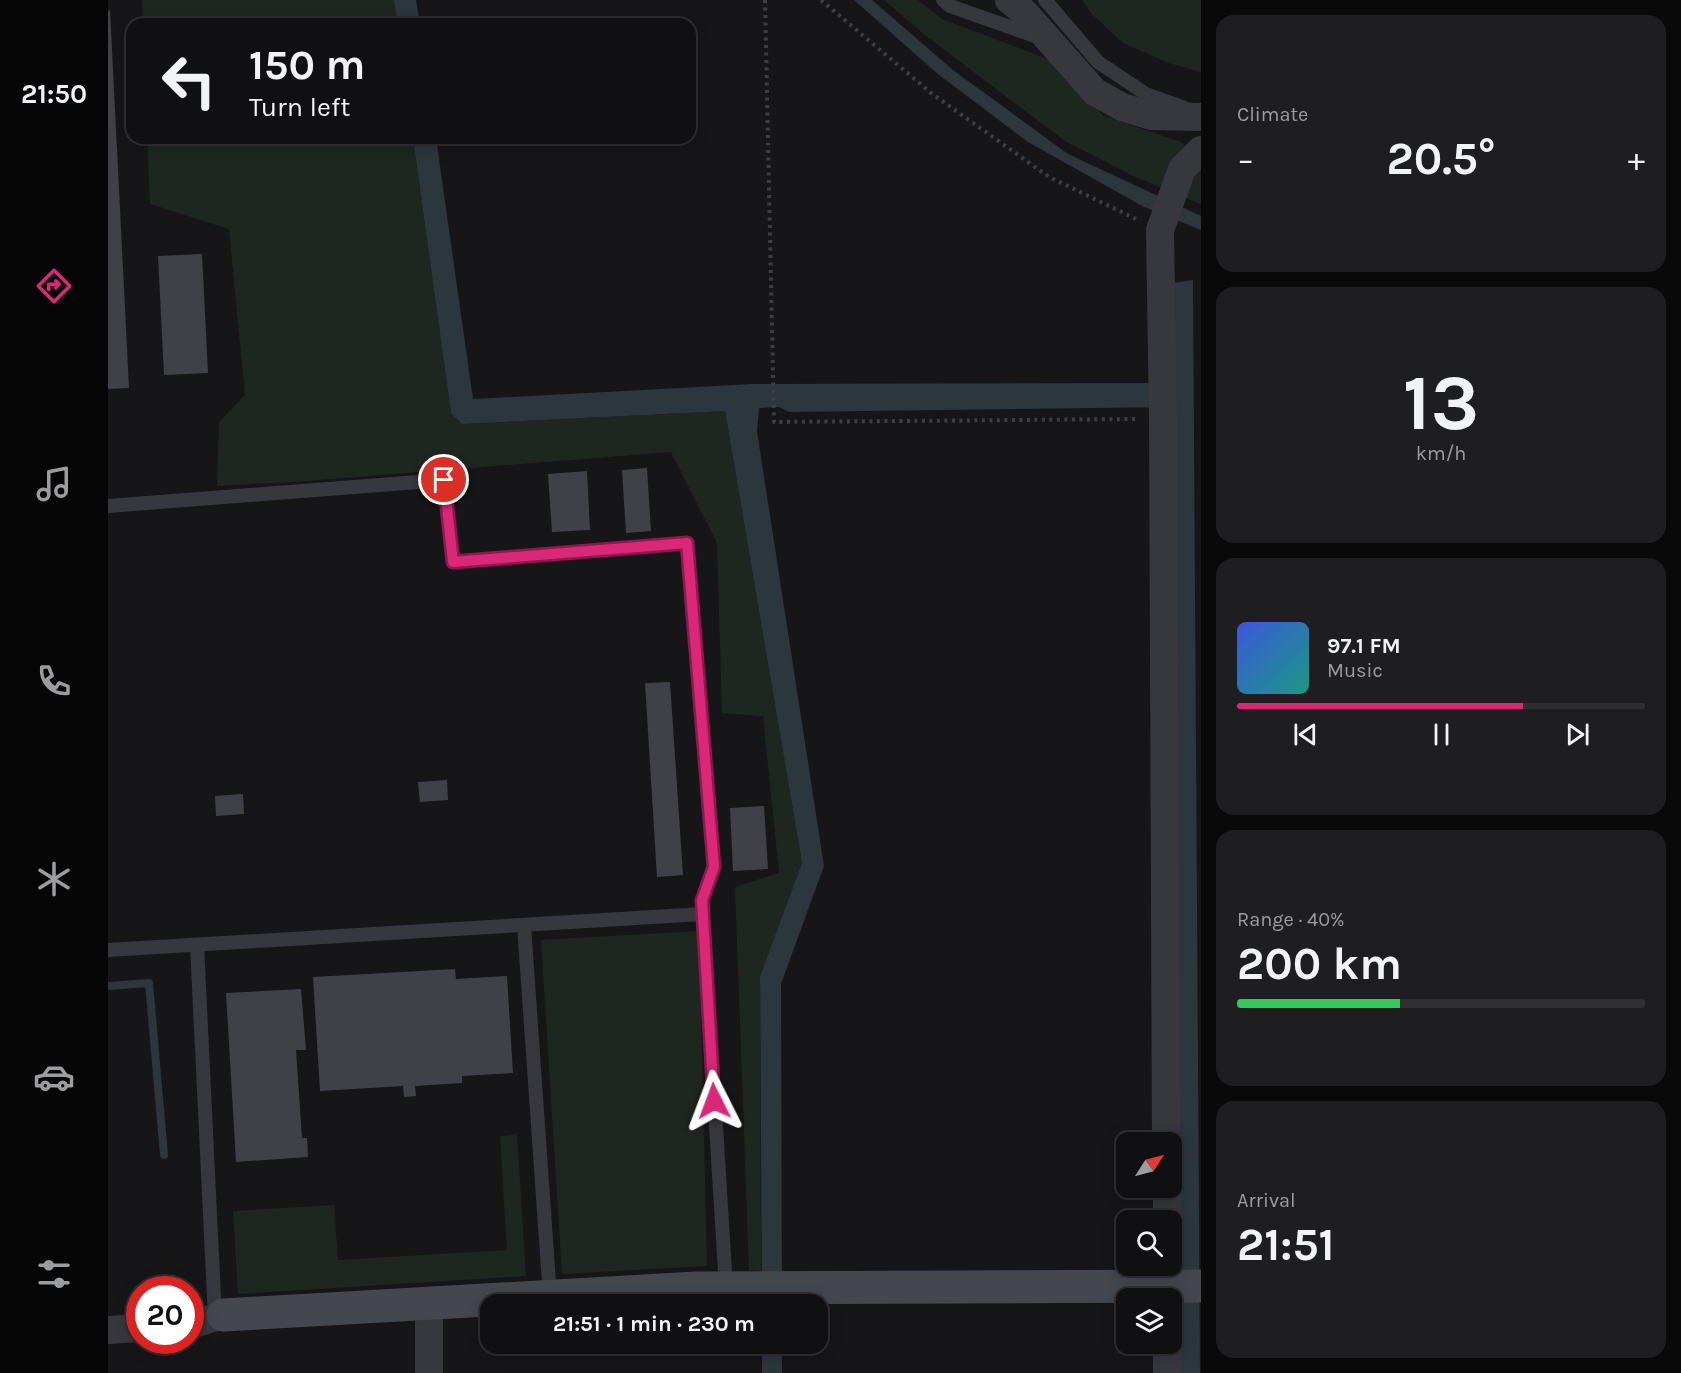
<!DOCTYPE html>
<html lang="en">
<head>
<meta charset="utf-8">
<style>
  body { margin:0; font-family:Karla,sans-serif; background:#1e1e20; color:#f1f3f6; height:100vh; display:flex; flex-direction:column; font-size:22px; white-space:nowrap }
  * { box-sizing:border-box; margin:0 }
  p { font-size:20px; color:#9c9d9f }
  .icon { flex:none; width:33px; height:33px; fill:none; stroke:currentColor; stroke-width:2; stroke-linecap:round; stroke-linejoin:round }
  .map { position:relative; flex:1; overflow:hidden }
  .sheet { display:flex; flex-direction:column; gap:15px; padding:15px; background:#09090a; width:480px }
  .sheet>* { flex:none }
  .hud { position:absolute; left:18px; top:18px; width:570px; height:126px; border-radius:18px; box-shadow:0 3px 15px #0003,0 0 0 2px #303032; background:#101012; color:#f1f3f6; overflow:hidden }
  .needle { width:39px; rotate:54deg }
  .fabs { position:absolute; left:1008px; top:1132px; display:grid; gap:12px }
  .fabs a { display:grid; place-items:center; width:66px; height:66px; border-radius:12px; background:#101012; box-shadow:0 3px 15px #0003,0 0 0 2px #303032; font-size:30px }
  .speed { position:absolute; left:18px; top:1276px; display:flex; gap:12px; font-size:30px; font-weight:700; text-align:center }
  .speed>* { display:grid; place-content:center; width:78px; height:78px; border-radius:50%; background:#101012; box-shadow:0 3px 15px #0003,0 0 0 2px #303032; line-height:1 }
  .speed .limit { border:9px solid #d22; background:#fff; color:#111 }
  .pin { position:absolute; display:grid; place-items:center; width:51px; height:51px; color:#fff; margin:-26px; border:3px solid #fff; border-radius:50%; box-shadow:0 2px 6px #0007 }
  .me { position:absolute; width:66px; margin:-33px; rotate:357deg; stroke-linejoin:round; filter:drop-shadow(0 0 4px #0008) }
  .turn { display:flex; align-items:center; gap:21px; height:126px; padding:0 24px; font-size:27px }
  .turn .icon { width:78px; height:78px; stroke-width:2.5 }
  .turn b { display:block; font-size:42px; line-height:51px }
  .big { font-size:45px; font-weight:700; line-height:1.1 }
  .sheet .tile { flex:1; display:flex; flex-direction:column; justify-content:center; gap:9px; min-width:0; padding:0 21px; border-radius:18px; background:#1e1e20 }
  .sheet .dial { align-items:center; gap:0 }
  .dial b { font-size:78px; line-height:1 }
  .song { display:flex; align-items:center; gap:18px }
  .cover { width:72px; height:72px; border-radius:9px; background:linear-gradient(135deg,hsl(230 70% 55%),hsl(170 70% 35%)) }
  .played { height:6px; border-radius:3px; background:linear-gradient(90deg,#db2777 70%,#303032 70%) }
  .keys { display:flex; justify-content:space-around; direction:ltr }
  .heat { display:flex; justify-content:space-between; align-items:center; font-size:33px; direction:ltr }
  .charge { height:9px; border-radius:4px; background:linear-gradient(90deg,#34c759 40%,#303032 0) }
  .trip { position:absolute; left:372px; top:1294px; width:348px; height:60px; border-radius:18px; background:#101012; box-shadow:0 3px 15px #0003,0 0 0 2px #303032; font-weight:700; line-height:60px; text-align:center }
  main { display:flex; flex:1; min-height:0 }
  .dock { display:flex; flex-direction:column; width:108px; justify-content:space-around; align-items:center; background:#060607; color:#9c9d9f }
  .dock .icon { width:42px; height:42px }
  .dock .on { color:#db2777 }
  .dock b { font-size:27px; color:#f1f3f6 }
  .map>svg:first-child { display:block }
  .green { fill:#1e271f }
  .water { fill:#2b363d }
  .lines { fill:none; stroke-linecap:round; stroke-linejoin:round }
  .stream { stroke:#2b363d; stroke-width:8 }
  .building { fill:#404146 }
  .path { stroke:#3d3f45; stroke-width:4; stroke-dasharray:3 4.5; stroke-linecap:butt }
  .lane { stroke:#37383e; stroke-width:14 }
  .street { stroke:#37383e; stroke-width:28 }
  .secondary { stroke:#45474e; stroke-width:33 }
  .route-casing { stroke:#8e194d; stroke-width:15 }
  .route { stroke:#db2777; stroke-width:10 }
</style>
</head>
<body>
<main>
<nav class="dock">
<b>21:50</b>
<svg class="icon on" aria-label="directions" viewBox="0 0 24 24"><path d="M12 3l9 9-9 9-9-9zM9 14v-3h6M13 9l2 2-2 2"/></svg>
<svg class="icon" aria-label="music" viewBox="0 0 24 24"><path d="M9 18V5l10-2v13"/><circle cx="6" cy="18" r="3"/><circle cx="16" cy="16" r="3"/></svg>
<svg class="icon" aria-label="phone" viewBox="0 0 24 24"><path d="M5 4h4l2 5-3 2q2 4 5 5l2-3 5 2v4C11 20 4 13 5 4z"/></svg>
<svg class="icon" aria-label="climate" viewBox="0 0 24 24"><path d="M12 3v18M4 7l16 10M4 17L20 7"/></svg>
<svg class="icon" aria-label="car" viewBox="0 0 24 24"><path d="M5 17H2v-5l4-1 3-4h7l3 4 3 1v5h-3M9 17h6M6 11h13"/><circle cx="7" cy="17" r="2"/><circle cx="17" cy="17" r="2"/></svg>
<svg class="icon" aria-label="filters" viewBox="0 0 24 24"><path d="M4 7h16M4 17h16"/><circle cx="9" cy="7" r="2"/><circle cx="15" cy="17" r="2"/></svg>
</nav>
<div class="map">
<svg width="1093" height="1373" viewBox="0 0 1093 1373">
  <rect width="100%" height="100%" fill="#161618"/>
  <!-- green -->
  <g class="green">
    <path d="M 34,0 L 286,0 L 289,24 L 35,24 Z"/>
    <path d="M 776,0 L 810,0 L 834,19 L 942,60 L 996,116 L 1073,142 L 1093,162 L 1093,204 L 1025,176 L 957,141 L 817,35 Z"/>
    <path d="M 974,0 L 1093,0 L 1093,72 L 1061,63 L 1015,43 L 984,14 Z"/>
    <path d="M 39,138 L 305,138 L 343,413 L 354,424 L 617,411 L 694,863 L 652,976 L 653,1271 L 641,1270 L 627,887 L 671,873 L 655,716 L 614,713 L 609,543 L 563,452 L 199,481 L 109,486 L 111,422 L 137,395 L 121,229 L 42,204 Z"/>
    <path d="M 591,931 L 599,1266 L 454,1274 L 433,940 Z"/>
    <path d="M 409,1135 L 418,1276 L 130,1294 L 125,1211 L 226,1205 L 230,1260 L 399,1250 L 392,1136 Z"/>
  </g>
  <!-- water -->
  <g class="water">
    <path d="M 286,0 L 308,0 L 312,24 L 289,24 Z"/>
    <path d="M 746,0 L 764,0 L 845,70 L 960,154 L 1093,216 L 1093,230 L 1036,207 L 920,142 L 831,75 Z"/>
    <path d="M 305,138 L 328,138 L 365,399 L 645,384 L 1065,383 L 1065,283 L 1085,280 L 1092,1373 L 1068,1373 L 1065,407 L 681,412 L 671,407 L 651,408 L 649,431 L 716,866 L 673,984 L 674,1305 L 654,1305 L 652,976 L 694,863 L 617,411 L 354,424 L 343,413 Z"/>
    <rect x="654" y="1344" width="20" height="29"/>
  </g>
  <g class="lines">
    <!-- stream -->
    <path class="stream" d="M 0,986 L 41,983 L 56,1155"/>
  </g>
  <!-- building -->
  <g class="building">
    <path d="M 2,10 L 21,388 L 0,389 L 0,11 Z"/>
    <path d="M 94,254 L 100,373 L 56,375 L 50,256 Z"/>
    <path d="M 539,468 L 543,531 L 518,533 L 514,470 Z"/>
    <path d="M 479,471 L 482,530 L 444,532 L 440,474 Z"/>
    <path d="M 562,682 L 575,875 L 549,877 L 537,683 Z"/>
    <path d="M 339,780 L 340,800 L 312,802 L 310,782 Z"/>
    <path d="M 135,794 L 136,814 L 108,816 L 107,796 Z"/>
    <path d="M 656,806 L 660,869 L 625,871 L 622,808 Z"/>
    <path d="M 347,969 L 348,979 L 399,976 L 405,1073 L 354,1076 L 354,1083 L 307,1086 L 308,1096 L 296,1097 L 295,1086 L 212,1091 L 205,977 Z"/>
    <path d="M 193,989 L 198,1050 L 188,1050 L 194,1138 L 199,1138 L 200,1157 L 128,1162 L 118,993 Z"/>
  </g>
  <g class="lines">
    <!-- path -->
    <g class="path">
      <path d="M 657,0 L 666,422 L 1030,419"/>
      <path d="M 713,0 L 823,93 L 941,177 L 1028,219"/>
    </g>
    <!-- lane -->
    <g class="lane">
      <path d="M 835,0 L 842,6 L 930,37"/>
      <path d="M 937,0 L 990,62 L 1038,94 L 1077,108"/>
      <path d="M 0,506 L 336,480 L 345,562 L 579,543 L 606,867 L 594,900 L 618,1288"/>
      <path d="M 416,925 L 442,1297"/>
      <path d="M 89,945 L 107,1318"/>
      <path d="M 0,950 L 595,914"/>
    </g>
    <!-- street -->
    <g class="street">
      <path d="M 901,0 L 917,13 L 987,92 L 1014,107 L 1044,116 L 1093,117"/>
      <path d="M 1058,1143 L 1055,419 L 1052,230 L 1074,169 L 1093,150"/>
      <path d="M 1059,1188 L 1059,1221"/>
      <path d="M 1059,1266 L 1059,1299"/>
      <path d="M 321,1304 L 321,1373"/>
      <path d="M 82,1325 L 115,1315"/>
      <path d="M 0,1330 L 32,1328"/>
      <path d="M 1059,1344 L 1059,1373"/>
    </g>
    <!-- secondary -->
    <path class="secondary" d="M 115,1315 L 588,1288 L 1093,1286"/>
  </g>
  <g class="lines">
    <defs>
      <path id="route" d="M 336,480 L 345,562 L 579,543 L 606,867 L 594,900 L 606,1101"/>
    </defs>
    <!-- route casing -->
    <use href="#route" class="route-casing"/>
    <!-- route -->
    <use href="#route" class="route"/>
  </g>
</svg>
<div class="fabs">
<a><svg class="needle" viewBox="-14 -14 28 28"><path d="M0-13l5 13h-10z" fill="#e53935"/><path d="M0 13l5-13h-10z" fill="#9c9d9f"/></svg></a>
<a><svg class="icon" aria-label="search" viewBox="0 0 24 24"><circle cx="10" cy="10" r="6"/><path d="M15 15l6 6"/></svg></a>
<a><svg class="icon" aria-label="layers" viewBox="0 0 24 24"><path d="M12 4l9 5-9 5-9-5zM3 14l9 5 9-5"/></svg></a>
</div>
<div class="speed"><div class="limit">20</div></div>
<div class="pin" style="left:336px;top:480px;background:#d93025"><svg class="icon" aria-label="arrive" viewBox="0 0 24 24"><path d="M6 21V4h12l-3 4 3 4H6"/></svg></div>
<svg class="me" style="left:606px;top:1101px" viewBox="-20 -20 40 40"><path d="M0-17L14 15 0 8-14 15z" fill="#db2777" stroke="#fff" stroke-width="4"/></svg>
<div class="trip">21:51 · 1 min · 230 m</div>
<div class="hud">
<div class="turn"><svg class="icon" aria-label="left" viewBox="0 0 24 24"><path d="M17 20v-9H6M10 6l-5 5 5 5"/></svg><div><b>150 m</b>Turn left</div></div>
</div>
</div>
<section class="sheet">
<div class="tile"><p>Climate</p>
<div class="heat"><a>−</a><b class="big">20.5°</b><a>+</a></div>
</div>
<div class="tile dial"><b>13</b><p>km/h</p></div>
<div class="tile">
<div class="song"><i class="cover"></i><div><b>97.1 FM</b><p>Music</p></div></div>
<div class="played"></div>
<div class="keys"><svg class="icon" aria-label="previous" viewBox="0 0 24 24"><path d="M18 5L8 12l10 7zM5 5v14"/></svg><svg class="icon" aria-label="pause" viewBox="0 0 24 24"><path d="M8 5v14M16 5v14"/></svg><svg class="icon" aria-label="next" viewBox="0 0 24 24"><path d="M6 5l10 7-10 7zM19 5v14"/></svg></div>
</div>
<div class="tile"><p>Range · 40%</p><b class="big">200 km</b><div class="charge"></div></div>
<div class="tile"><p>Arrival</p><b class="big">21:51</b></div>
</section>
</main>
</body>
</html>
